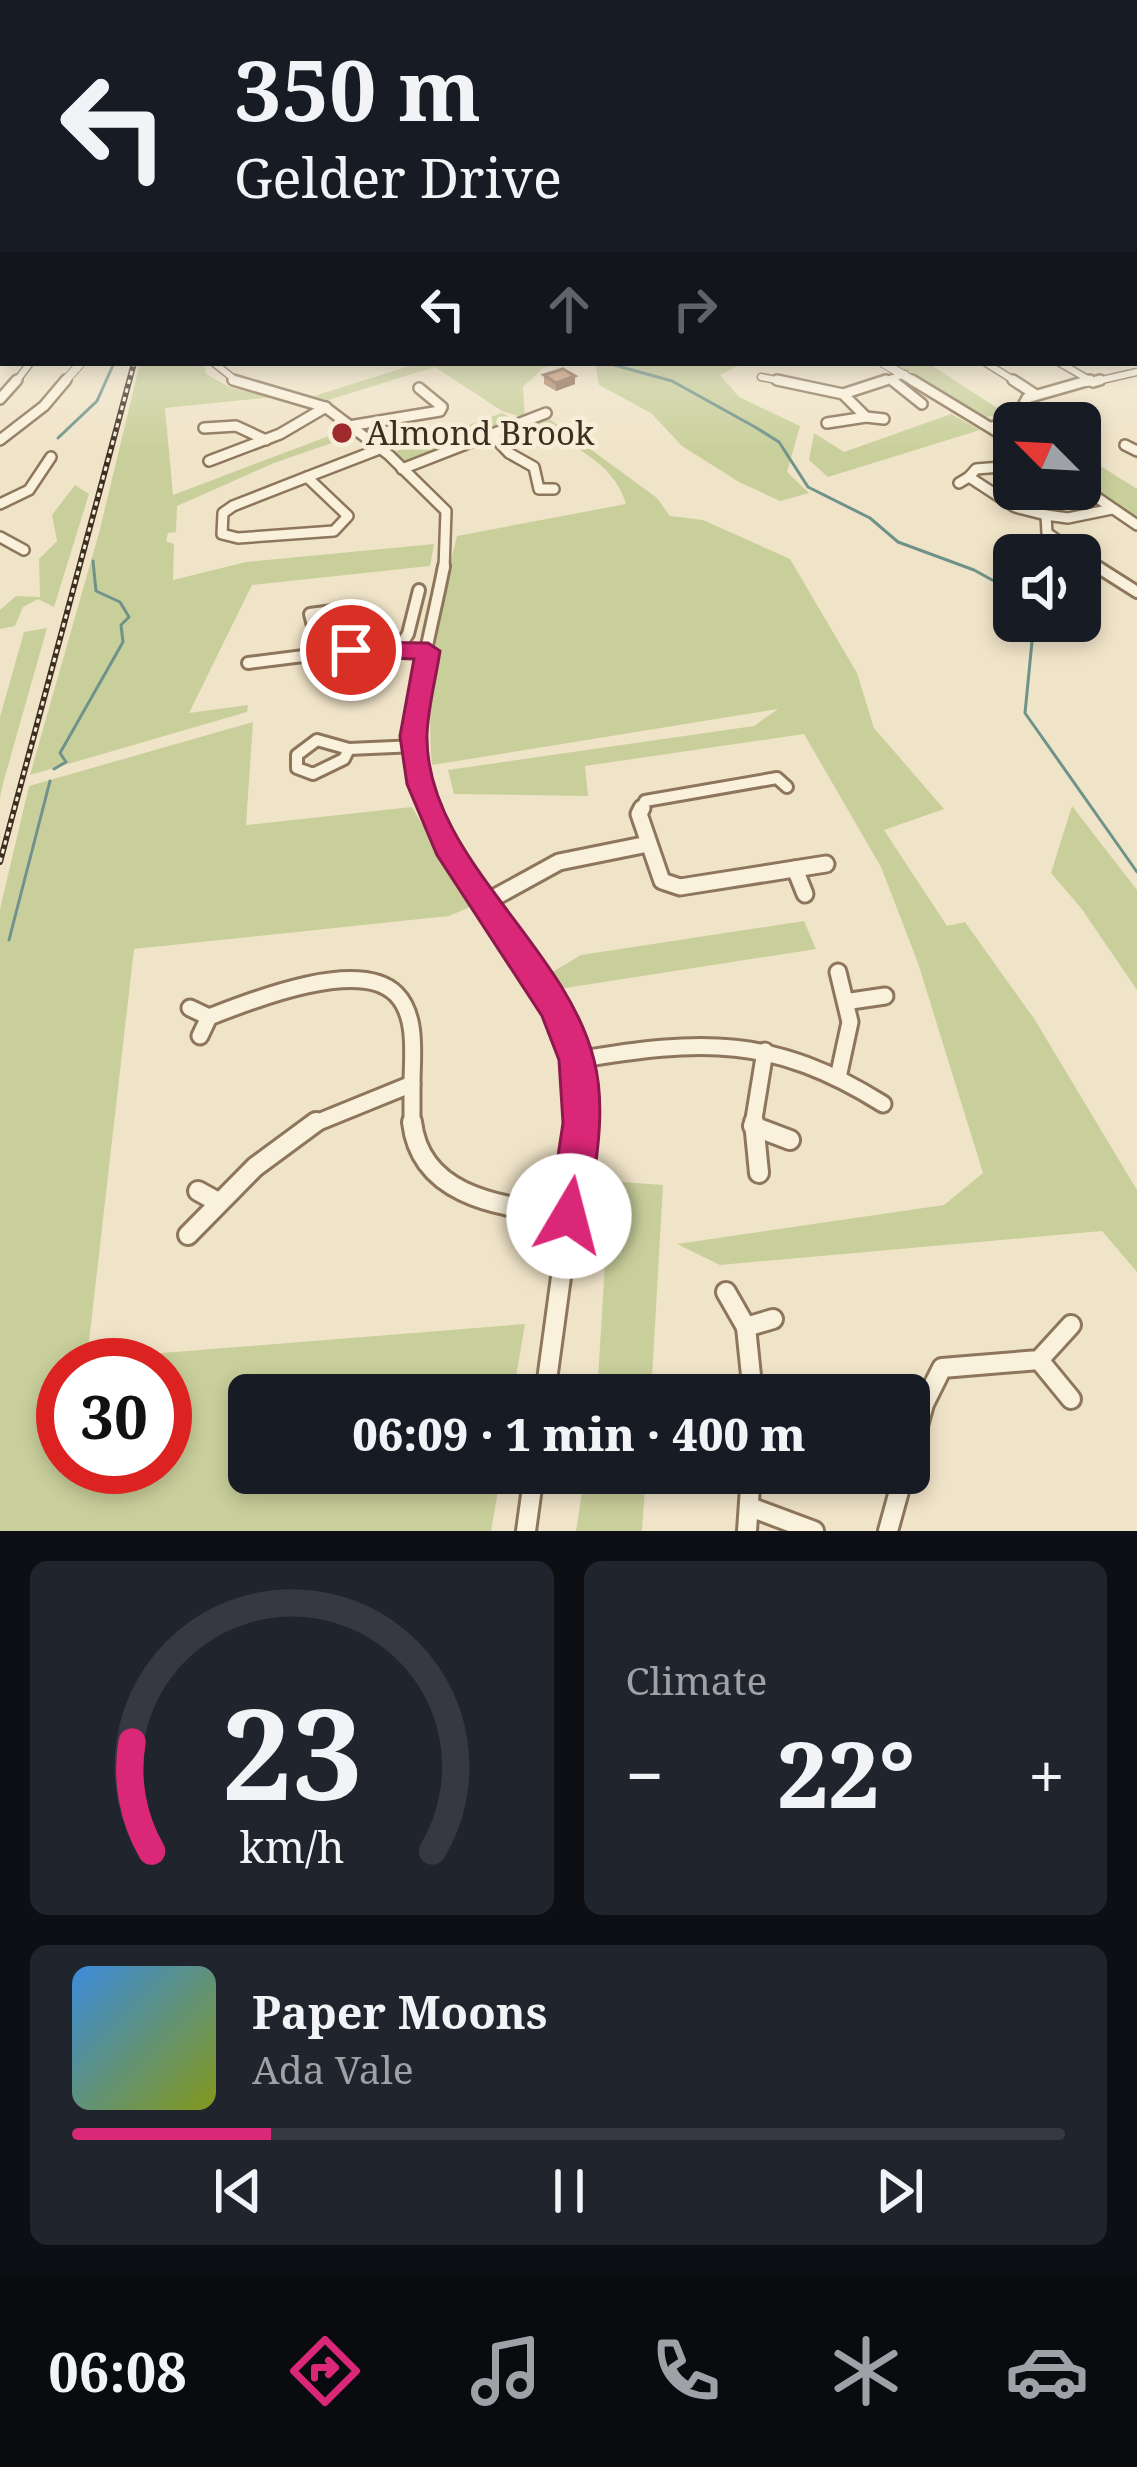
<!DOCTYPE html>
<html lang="en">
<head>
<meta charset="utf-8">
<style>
  body { margin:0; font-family:"Noto Serif",serif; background:#20242c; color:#f1f3f6; height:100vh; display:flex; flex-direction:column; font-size:45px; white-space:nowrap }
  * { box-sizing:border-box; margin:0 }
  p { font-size:39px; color:#9ea1a6 }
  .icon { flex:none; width:66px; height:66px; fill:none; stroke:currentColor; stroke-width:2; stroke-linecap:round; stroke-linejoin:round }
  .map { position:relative; height:1531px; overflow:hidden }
  .side { display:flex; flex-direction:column; gap:30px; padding:30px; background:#0d0f14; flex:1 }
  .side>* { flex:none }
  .guide { position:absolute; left:0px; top:0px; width:1137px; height:366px; box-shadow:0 6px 18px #0003; background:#171b24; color:#f1f3f6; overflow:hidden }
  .needle { width:78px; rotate:294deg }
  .controls { position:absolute; left:993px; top:402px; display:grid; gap:24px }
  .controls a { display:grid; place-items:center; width:108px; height:108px; border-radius:18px; background:#171b24; box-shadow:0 6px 18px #0003; font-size:60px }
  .speed { position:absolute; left:36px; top:1338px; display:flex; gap:24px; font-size:60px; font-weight:700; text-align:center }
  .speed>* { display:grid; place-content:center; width:156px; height:156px; border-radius:50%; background:#171b24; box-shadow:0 6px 18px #0003; line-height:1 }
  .speed .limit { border:18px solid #d22; background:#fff; color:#111 }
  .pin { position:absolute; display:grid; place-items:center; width:102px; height:102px; color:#fff; margin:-51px; border:6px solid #fff; border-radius:50%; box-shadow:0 3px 12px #0007 }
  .me { position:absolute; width:132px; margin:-66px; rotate:8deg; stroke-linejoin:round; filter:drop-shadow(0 0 9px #0008) }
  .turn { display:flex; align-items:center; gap:42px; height:252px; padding:0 36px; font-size:54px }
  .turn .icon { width:156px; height:156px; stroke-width:2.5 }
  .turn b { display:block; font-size:84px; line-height:102px }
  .lanes { display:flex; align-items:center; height:114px; padding:0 36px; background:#0003; justify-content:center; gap:60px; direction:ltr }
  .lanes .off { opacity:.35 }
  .big { font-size:90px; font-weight:800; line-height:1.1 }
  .side .card { flex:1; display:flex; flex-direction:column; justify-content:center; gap:18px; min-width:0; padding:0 42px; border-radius:18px; background:#20242c }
  .side .dial { align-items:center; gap:0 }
  .dial svg { height:312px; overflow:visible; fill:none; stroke:#363941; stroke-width:7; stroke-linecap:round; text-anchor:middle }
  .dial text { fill:#f1f3f6; stroke:none }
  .song { display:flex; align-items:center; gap:36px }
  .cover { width:144px; height:144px; border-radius:18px; background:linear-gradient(135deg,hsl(210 70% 55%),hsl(70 70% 35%)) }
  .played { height:12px; border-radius:6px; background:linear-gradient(90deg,#db2777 20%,#363941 20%) }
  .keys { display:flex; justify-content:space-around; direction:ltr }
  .heat { display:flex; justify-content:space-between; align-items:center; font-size:66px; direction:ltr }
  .side .tiles { flex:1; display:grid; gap:30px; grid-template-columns:1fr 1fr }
  .card:last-child { grid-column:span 2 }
  .trip { position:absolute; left:228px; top:1374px; width:702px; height:120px; border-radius:18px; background:#171b24; box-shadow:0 6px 18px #0003; font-weight:800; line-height:120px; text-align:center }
  .tab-bar { display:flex; height:192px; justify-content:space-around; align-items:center; background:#090b0e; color:#9ea1a6 }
  .tab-bar .icon { width:84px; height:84px }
  .tab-bar .selected { color:#db2777 }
  .tab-bar b { font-size:54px; color:#f1f3f6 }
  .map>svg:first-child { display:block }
  .green { fill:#c9cf9b; fill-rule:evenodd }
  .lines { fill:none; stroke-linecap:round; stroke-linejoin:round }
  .stream { stroke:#6f938a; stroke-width:3 }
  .minor-far4-casing { stroke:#8d765c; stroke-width:9 }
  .minor-far3-casing { stroke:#8d765c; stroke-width:14 }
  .minor-far2-casing { stroke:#8d765c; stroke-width:16 }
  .minor-far1-casing { stroke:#8d765c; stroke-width:21 }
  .minor-casing { stroke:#8d765c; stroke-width:24 }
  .tertiary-far1-casing { stroke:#8d765c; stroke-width:10 }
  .tertiary-casing { stroke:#8d765c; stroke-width:14 }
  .minor-far4 { stroke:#faf1dc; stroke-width:6 }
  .minor-far3 { stroke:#faf1dc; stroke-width:9 }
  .minor-far2 { stroke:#faf1dc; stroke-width:10 }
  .minor-far1 { stroke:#faf1dc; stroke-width:15 }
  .minor { stroke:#faf1dc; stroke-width:18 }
  .tertiary-far1 { stroke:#faf1dc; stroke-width:8 }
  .tertiary { stroke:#faf1dc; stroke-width:9 }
  .rail-casing { stroke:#3d2e20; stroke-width:6 }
  .rail { stroke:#f7eed8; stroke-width:3; stroke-dasharray:4.5; stroke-linecap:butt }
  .wall { fill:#b2896c }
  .shaded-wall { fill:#916f58 }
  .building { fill:#cf9f7d; stroke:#916f58; stroke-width:3 }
  .route { fill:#db2777; stroke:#8e194d; stroke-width:3 }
  .poi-dot { fill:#9e2a2b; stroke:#f7eed8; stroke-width:4.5 }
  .labels { text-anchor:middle; stroke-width:9; stroke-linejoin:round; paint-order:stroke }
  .far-poi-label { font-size:33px; fill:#3d2e20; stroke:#f7eed8; text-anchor:start }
</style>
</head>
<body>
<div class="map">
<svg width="1137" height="1531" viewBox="0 0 1137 1531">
  <rect width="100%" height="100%" fill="#f0e4c8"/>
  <!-- green -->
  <g class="green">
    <path d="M 140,363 L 204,363 L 206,374 L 231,388 L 273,397 L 165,408 L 173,495 L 342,431 L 349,437 L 274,463 L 177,506 L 176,532 L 168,533 L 166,541 L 174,544 L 173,580 L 246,562 L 434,544 L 430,566 L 252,585 L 189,713 L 248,705 L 247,712 L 30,775 L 99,533 Z"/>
    <path d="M 419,363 L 559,363 L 543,368 L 523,387 L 525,418 L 502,411 L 435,367 L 328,400 L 314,396 Z"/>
    <path d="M 612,363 L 743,363 L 720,375 L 739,397 L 800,426 L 787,472 L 809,493 L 780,501 L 739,482 L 682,446 L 651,413 L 599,385 L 596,366 Z"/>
    <path d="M 889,363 L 928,363 L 1008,415 L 982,417 Z"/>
    <path d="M 502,413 L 519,421 L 405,463 L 391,453 Z"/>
    <path d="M 951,414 L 980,430 L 828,477 L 809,460 L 814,433 L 844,452 Z"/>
    <path d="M 548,418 L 657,498 L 670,516 L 703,520 L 790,559 L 857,673 L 874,728 L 944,809 L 884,830 L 947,926 L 965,922 L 1035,1020 L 1137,1190 L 1137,1272 L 1102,1231 L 720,1265 L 677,1244 L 944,1205 L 983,1173 L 918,963 L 881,867 L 804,734 L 585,766 L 588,796 L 454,794 L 448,770 L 754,726 L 778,709 L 432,765 C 425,691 439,608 457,536 L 626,504 C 614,461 568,444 531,422 Z"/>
    <path d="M 1080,453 L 1137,489 L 1137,518 L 1080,480 Z"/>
    <path d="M 75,485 L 89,494 L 54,607 L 38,599 L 23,607 L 15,626 L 0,629 L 0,610 L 16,596 L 40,597 L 39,559 L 57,541 L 52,515 Z"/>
    <path d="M 47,628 L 4,780 L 0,797 L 0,717 L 24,632 Z"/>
    <path d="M 253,722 L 246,825 L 412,807 L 470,907 L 449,916 L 134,949 L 87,1359 L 525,1324 L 513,1395 L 249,1395 L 249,1473 L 501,1473 L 491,1531 L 0,1531 L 0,909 L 29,786 ZM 63,1365 L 165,1365 L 165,1467 L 63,1467 Z"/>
    <path d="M 1072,806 L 1137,890 L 1137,990 L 1081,908 L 1051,873 Z"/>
    <path d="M 804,921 L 816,949 L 559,989 L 549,974 L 581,955 Z"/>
    <path d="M 610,1181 L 663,1185 L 651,1395 L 597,1395 Z"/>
    <path d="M 585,1473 L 646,1473 L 642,1531 L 576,1531 Z"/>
  </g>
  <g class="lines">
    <!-- stream -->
    <g class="stream">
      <path d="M 607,363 L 672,381 L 755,427 L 779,442 L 808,487 L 870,518 L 898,542 L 974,570 L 1014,592"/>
      <path d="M 58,438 L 97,401 L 114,363"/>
      <path d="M 1034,621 L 1025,713 L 1137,872"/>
      <path d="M 54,769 L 66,762 L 60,753 L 123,642 L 121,625 L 129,617 L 120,602 L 96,591 L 93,561"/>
      <path d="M 9,940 L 50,781"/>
    </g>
    <defs>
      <g id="minor-far4">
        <path d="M 214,363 L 239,383"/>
        <path d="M 986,363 L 1018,383"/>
        <path d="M 1060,363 L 1093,382 L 1087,383"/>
        <path d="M 761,377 L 792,383"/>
        <path d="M 1093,382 L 1137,372"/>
        <path d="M 15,383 L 30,363"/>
        <path d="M 876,383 L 890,379"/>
        <path d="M 896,383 L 890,379 L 905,374"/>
      </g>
      <g id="minor-far3">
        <path d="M 233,380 L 325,407 L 389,455 L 446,511 L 444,569"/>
        <path d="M 777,380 L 843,394 L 866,417 L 884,419"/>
        <path d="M 892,380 L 922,404"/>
        <path d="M 1013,380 L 1036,395"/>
        <path d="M 1093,382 L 1100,380"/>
        <path d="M 843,394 L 886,380"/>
        <path d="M 0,399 L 17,380"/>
        <path d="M 827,423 L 866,417"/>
        <path d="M 349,426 L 440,411 L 442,407 L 419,388"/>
        <path d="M 991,427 L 1015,421 L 1027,398 L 1090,380"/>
        <path d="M 204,428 L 236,426 L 266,440"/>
        <path d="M 492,435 L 509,453 L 534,467 L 539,489 L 554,489"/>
        <path d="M 1125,445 L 1137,451"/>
        <path d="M 209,461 L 280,434 L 326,407"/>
        <path d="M 402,469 L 546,413"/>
        <path d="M 307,477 L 348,516 L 334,531 L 238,538 L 222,534 L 223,513 L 233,506 Z"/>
        <path d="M 307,477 L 377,450"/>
        <path d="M 969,477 L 976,469 L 1014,466"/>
        <path d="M 959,483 L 969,477 L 1015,507 L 1046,515"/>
        <path d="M 0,504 L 29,490 L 51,457"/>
        <path d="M 0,537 L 24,550"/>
        <path d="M 1079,555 L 1047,533 L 1046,515 L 1068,518 L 1112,509"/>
        <path d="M 1080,556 L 1101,569"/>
      </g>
      <g id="minor-far2">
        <path d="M 1096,566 L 1137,592"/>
        <path d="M 397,651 L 408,634 L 419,590"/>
        <path d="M 320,653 L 310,614 L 333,611"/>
        <path d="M 248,663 L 351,650 L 428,651"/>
        <path d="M 317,740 L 349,749 L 344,759 L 313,774 L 297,768 L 297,755 Z"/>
        <path d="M 349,749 L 416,746"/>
        <path d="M 430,811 C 398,732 429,646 444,566"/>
        <path d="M 640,811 L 645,801 L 777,778 L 787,787"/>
      </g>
      <g id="minor-far1">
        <path d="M 428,808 C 480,921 575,990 582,1125"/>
        <path d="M 642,808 L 639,814 L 662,881 L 680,887 L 826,864"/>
        <path d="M 795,869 L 805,894"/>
        <path d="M 486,902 L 559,862 L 648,844"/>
        <path d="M 838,972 L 850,1022 L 839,1073"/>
        <path d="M 851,1001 L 885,996"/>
        <path d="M 190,1008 L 209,1017"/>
        <path d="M 200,1036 L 209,1017 C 250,1001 359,957 396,994 C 418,1016 412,1056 412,1084"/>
        <path d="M 577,1060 C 701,1039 773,1035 883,1104"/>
        <path d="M 311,1125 L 412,1084 L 412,1125"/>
        <path d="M 753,1125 L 765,1051"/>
      </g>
      <g id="minor">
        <path d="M 412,1122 C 421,1200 506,1206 569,1216"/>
        <path d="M 754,1122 L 759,1173"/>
        <path d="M 753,1126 L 790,1140"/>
        <path d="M 198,1191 L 218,1202"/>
        <path d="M 188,1235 L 255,1167 L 316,1122"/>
        <path d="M 726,1292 L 746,1327 L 773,1319"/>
        <path d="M 746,1327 L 753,1395"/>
        <path d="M 1039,1360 L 1071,1399"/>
        <path d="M 545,1395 L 582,1122"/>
        <path d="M 909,1458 L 924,1404 L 942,1368 L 1039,1360 L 1071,1325"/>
        <path d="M 750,1507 L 814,1531"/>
        <path d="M 526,1531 L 534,1473"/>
        <path d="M 747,1531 L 751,1473"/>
        <path d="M 888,1531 L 904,1473"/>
      </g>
      <g id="tertiary-far1">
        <path d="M 883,363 L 917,383"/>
        <path d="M 63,383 L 81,363"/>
      </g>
      <g id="tertiary">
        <path d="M 912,380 L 1014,442"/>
        <path d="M 0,440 L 44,406 L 66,380"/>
        <path d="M 1080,486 L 1137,525"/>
      </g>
    </defs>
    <!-- minor-far4 casing -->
    <use href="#minor-far4" class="minor-far4-casing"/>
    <!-- minor-far3 casing -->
    <use href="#minor-far3" class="minor-far3-casing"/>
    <!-- minor-far2 casing -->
    <use href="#minor-far2" class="minor-far2-casing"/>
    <!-- minor-far1 casing -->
    <use href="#minor-far1" class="minor-far1-casing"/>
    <!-- minor casing -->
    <use href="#minor" class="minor-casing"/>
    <!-- tertiary-far1 casing -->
    <use href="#tertiary-far1" class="tertiary-far1-casing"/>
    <!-- tertiary casing -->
    <use href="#tertiary" class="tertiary-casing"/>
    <!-- minor-far4 -->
    <use href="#minor-far4" class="minor-far4"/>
    <!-- minor-far3 -->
    <use href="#minor-far3" class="minor-far3"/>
    <!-- minor-far2 -->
    <use href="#minor-far2" class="minor-far2"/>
    <!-- minor-far1 -->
    <use href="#minor-far1" class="minor-far1"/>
    <!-- minor -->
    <use href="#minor" class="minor"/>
    <!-- tertiary-far1 -->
    <use href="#tertiary-far1" class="tertiary-far1"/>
    <!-- tertiary -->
    <use href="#tertiary" class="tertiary"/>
    <defs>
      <path id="rail" d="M 0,862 L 134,363"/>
    </defs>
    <!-- rail casing -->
    <use href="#rail" class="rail-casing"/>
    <!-- rail -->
    <use href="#rail" class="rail"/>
  </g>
  <!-- wall -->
  <path class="wall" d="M 544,375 L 575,376 L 575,384 L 556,391 L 544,384 Z"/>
  <!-- shaded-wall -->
  <path class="shaded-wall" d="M 575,376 L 575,384 L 556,391 L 556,383 Z"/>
  <!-- building -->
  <path class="building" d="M 563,369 L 575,376 L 556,383 L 544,375 Z"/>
  <!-- sky -->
  <linearGradient id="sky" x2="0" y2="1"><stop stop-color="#8fbad6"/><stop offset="0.53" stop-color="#f8f3e6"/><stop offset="1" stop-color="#f8f3e6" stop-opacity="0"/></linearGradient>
  <rect width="1137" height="453" fill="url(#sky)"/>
  <!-- route -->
  <path class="route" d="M 351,642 L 428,643 L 440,651 C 436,678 428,707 427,734 C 424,855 566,945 594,1060 C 607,1110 595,1165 589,1216 L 583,1230 L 569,1236 L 555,1230 L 549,1216 L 563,1123 L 559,1060 L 542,1016 L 437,855 L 407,784 L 400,736 L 414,659 L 342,656 L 342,645 Z"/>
  <!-- markers -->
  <circle class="poi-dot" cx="342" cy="433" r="12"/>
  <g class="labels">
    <!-- far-poi labels -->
    <g class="far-poi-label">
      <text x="366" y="445">Almond Brook</text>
    </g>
  </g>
</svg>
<div class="controls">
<a><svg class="needle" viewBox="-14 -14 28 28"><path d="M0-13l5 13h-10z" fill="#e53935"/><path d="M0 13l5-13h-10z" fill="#9ea1a6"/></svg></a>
<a><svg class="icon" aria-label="sound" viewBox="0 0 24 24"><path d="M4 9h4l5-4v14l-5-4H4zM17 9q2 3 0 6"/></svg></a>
</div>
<div class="speed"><div class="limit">30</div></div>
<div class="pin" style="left:351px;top:650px;background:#d93025"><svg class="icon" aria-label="arrive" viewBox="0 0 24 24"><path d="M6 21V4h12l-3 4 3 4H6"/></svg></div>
<svg class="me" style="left:569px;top:1216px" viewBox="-20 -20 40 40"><circle r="19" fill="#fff"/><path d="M0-13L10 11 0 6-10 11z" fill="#db2777"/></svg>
<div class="trip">06:09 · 1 min · 400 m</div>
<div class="guide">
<div class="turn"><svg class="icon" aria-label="left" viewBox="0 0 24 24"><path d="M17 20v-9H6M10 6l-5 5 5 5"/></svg><div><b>350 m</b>Gelder Drive</div></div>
<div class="lanes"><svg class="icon" aria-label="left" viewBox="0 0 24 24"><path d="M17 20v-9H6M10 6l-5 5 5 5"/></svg><svg class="icon off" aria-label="ahead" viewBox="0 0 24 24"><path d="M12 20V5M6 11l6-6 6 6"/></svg><svg class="icon off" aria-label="right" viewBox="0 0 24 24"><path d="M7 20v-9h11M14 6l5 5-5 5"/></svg></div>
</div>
</div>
<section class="side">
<div class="tiles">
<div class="card dial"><svg viewBox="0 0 100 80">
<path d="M14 69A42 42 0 1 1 86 69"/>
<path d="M14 69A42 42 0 0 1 9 41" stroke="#db2777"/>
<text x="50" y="56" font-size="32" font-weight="700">23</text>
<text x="50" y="72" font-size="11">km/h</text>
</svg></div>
<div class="card"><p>Climate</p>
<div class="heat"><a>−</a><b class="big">22°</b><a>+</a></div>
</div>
<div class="card">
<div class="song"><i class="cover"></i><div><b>Paper Moons</b><p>Ada Vale</p></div></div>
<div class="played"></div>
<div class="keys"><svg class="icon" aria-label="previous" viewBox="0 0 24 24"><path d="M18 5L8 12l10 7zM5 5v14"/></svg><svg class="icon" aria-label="pause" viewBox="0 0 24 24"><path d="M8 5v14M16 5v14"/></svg><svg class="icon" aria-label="next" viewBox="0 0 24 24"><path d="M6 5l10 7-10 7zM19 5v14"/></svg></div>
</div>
</div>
</section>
<nav class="tab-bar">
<b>06:08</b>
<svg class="icon selected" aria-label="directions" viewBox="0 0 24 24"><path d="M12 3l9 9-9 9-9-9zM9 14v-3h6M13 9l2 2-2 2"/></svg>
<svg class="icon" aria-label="music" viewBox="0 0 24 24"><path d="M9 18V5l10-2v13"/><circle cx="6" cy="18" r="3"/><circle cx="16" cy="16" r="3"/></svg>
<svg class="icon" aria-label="phone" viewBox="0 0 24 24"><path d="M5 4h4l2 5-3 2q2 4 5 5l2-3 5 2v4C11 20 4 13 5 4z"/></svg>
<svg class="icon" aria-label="climate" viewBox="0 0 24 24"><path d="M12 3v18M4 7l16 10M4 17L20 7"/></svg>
<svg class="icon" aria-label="car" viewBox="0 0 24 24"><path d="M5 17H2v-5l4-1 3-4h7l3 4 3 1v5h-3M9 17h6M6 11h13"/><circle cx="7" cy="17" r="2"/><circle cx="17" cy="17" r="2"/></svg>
</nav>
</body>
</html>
